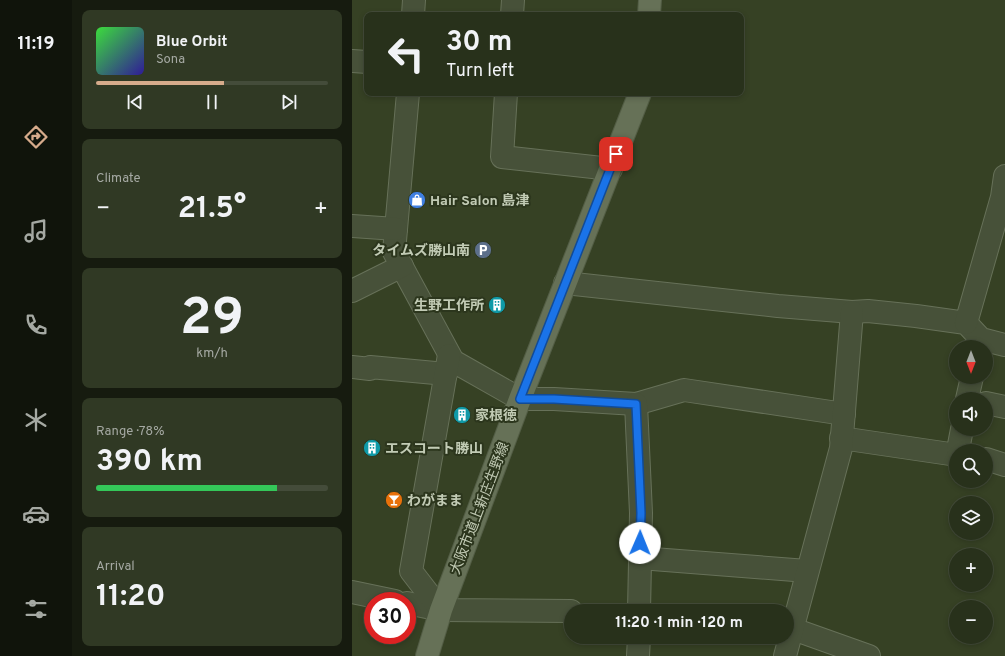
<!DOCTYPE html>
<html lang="en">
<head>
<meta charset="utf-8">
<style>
  body { margin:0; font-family:Overpass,"Noto Sans JP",sans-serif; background:#303924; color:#f1f3f6; height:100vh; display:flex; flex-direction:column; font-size:15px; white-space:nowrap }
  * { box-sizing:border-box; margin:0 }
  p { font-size:13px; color:#a5a9a3 }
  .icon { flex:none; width:22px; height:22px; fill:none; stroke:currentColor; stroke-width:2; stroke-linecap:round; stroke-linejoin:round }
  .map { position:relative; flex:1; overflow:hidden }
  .sheet { display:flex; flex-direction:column; gap:10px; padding:10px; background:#161b0f; width:280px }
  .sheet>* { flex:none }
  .hud { position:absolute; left:12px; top:12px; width:380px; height:84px; border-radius:8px; box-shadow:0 2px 6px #0003,0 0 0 1px #444c3a; background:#28311b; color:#f1f3f6; overflow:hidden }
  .needle { width:26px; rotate:180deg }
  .controls { position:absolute; left:597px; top:340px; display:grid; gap:8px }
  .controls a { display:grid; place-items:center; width:44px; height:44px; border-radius:50%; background:#28311b; box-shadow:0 2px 6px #0003,0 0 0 1px #444c3a; font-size:20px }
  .speed { position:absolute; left:12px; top:592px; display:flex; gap:8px; font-size:20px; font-weight:700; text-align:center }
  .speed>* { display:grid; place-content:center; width:52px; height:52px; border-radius:50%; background:#28311b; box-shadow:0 2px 6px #0003,0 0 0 1px #444c3a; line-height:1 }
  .speed .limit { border:6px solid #d22; background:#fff; color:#111 }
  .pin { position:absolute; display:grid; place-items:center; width:34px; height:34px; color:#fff; margin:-17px; border-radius:8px; box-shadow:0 2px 6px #0006 }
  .me { position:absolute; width:44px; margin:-22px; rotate:1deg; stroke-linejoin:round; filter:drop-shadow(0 0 3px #0008) }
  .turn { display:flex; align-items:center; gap:14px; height:84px; padding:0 16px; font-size:18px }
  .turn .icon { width:52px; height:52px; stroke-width:2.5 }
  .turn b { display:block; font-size:28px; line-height:34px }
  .big { font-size:30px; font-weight:700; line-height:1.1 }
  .sheet .tile { flex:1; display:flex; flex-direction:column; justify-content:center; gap:6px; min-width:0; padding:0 14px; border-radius:8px; background:#303924 }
  .sheet .dial { align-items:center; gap:0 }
  .dial b { font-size:52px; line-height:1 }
  .song { display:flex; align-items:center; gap:12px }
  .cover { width:48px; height:48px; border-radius:6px; background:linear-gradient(135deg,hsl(120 70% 55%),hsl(250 70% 35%)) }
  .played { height:4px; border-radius:2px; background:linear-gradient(90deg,#d6ab8b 55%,#444c3a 55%) }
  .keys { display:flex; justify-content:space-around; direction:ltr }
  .heat { display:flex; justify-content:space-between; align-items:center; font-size:22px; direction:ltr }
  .charge { height:6px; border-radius:3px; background:linear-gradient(90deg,#34c759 78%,#444c3a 0) }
  .trip { position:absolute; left:212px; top:604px; width:230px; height:40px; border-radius:20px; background:#28311b; box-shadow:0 2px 6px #0003,0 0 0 1px #444c3a; font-weight:700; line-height:40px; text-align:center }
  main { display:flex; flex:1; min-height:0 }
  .tabs { display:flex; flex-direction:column; width:72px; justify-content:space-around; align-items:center; background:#10140b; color:#a5a9a3 }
  .tabs .icon { width:28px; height:28px }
  .tabs .on { color:#d6ab8b }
  .tabs b { font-size:18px; color:#f1f3f6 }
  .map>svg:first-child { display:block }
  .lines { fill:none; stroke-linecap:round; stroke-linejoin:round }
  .minor-casing { stroke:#677159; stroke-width:24 }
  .primary-casing { stroke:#535d45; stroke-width:24 }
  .minor { stroke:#475139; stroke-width:22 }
  .primary { stroke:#667157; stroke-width:22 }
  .route-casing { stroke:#114b97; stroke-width:10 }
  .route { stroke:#1a73e8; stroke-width:7 }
  .labels { text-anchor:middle; stroke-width:4; stroke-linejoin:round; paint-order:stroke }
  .poi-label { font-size:14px; font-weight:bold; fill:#c2cbb5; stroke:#2c361d; text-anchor:start }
  .street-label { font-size:14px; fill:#c2cbb5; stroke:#2c361d }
</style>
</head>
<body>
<main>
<nav class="tabs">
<b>11:19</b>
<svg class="icon on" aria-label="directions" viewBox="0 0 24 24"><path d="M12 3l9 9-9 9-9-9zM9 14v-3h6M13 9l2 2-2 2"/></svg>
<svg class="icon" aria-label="music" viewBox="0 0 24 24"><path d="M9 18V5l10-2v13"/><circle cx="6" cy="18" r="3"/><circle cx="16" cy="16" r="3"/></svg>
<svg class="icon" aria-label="phone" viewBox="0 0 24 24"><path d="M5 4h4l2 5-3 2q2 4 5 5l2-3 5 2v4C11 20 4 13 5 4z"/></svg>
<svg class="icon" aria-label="climate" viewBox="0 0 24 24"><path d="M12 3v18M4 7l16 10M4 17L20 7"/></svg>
<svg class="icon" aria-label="car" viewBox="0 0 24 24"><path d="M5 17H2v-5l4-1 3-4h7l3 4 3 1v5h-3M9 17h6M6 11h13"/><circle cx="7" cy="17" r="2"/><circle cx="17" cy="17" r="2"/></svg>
<svg class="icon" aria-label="filters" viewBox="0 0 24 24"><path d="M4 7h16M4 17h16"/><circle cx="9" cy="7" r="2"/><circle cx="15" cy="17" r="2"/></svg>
</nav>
<section class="sheet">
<div class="tile">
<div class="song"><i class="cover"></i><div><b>Blue Orbit</b><p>Sona</p></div></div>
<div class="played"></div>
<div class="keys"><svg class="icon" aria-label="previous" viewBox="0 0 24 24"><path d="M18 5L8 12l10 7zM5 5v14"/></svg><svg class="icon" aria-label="pause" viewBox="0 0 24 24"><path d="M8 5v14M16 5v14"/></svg><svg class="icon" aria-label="next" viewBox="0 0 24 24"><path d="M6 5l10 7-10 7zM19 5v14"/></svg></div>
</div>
<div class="tile"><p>Climate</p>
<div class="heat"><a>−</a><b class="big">21.5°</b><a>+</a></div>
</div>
<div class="tile dial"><b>29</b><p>km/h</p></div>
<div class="tile"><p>Range · 78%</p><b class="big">390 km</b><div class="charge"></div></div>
<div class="tile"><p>Arrival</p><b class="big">11:20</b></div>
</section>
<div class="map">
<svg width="653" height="656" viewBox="0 0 653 656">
  <rect width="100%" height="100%" fill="#364124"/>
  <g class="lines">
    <defs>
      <g id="minor">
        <path d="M 61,15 L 62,0"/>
        <path d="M 160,15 L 161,0"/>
        <path d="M 0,61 L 15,62"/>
        <path d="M 56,93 L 42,252 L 101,361 L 168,399 L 202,399 L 284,404 L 332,390 L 492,414"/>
        <path d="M 154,93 L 150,157 L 259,169"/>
        <path d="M 0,226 L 44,229"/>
        <path d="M 213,283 L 426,306 L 500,312 L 516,311 L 564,316 L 614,323 L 629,339 L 653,345"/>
        <path d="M 0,291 L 50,266"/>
        <path d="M 614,323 L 650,197 L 653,176"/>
        <path d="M 0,367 L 18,369 L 18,367 L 94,374"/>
        <path d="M 615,399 L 620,377"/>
        <path d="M 634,403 L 653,407"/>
        <path d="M 284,404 L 289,513 L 287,611"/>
        <path d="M 489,438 L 598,454 L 606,450 L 610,451"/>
        <path d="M 606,450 L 610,429"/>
        <path d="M 634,459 L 653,465"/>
        <path d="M 288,558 L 455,571"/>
        <path d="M 0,592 L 43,601"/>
        <path d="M 55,603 L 89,610 L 219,611"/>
        <path d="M 89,610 L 59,571 L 97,355"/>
        <path d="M 441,629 L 517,656"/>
        <path d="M 286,656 L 287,637"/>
        <path d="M 433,656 L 489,448 L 500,312"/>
      </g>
      <g id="primary">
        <path d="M 297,15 L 298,0"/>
        <path d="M 75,656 L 89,610 L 168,399 L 288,93"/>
      </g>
    </defs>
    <!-- minor casing -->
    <use href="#minor" class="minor-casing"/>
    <!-- primary casing -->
    <use href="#primary" class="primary-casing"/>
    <!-- minor -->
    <use href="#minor" class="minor"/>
    <!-- primary -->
    <use href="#primary" class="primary"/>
  </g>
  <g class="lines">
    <defs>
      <path id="route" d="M 264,154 L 168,399 L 202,399 L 284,404 L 289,513 L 288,543"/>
    </defs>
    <!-- route casing -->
    <use href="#route" class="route-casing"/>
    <!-- route -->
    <use href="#route" class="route"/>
  </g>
  <!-- icons -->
  <defs>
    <symbol id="shop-disc" viewBox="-11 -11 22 22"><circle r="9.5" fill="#3f7fe0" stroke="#2c361d"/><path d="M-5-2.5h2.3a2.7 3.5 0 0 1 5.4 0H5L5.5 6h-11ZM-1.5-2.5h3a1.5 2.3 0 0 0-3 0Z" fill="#fff"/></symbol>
    <symbol id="parking-disc" viewBox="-11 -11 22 22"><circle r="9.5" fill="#5c6f8a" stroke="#2c361d"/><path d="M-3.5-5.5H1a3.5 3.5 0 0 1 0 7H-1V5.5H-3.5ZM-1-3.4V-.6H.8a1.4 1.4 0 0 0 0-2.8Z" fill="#fff"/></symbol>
    <symbol id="building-disc" viewBox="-11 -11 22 22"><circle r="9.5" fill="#0f9aa8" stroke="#2c361d"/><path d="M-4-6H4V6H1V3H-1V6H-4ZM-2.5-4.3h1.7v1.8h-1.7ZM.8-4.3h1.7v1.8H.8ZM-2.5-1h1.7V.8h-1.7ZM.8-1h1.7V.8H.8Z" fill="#fff"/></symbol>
    <symbol id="bar-disc" viewBox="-11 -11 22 22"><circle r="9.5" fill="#e8710a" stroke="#2c361d"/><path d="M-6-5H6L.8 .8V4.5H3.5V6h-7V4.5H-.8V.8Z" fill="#fff"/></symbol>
  </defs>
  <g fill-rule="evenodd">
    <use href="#shop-disc" x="55" y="190" width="20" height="20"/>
    <use href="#parking-disc" x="121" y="240" width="20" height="20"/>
    <use href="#building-disc" x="135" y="295" width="20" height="20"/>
    <use href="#building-disc" x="100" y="405" width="20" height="20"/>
    <use href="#building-disc" x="10" y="438" width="20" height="20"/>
    <use href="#bar-disc" x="32" y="490" width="20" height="20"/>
  </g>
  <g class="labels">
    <!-- poi labels -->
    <g class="poi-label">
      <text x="78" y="205">Hair Salon 島津</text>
      <text x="118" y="255" text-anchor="end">タイムズ勝山南</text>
      <text x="132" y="310" text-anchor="end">生野工作所</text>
      <text x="123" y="420">家根徳</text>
      <text x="33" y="453">エスコート勝山</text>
      <text x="55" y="505">わがまま</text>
    </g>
    <!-- street labels -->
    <g class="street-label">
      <text transform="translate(127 508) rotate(-69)" y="5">大阪市道上新庄生野線</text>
    </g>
  </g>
</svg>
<div class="controls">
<a><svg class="needle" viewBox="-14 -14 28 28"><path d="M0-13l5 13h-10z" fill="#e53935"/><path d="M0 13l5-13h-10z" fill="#a5a9a3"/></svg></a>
<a><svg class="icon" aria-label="sound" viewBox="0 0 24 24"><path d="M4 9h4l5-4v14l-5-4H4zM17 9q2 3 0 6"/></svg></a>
<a><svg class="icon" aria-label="search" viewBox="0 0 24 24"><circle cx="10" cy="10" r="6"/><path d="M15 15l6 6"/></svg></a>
<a><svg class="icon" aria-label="layers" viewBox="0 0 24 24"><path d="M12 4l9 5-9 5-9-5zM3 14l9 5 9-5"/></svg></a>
<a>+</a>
<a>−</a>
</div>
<div class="speed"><div class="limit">30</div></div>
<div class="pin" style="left:264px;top:154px;background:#d93025"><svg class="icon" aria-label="arrive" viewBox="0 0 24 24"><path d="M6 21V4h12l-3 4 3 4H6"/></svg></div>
<svg class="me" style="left:288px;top:543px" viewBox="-20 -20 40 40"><circle r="19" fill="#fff"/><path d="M0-13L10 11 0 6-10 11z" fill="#1a73e8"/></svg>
<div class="trip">11:20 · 1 min · 120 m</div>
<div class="hud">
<div class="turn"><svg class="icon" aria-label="left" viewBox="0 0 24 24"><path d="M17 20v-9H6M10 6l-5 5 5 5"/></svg><div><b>30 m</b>Turn left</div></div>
</div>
</div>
</main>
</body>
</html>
